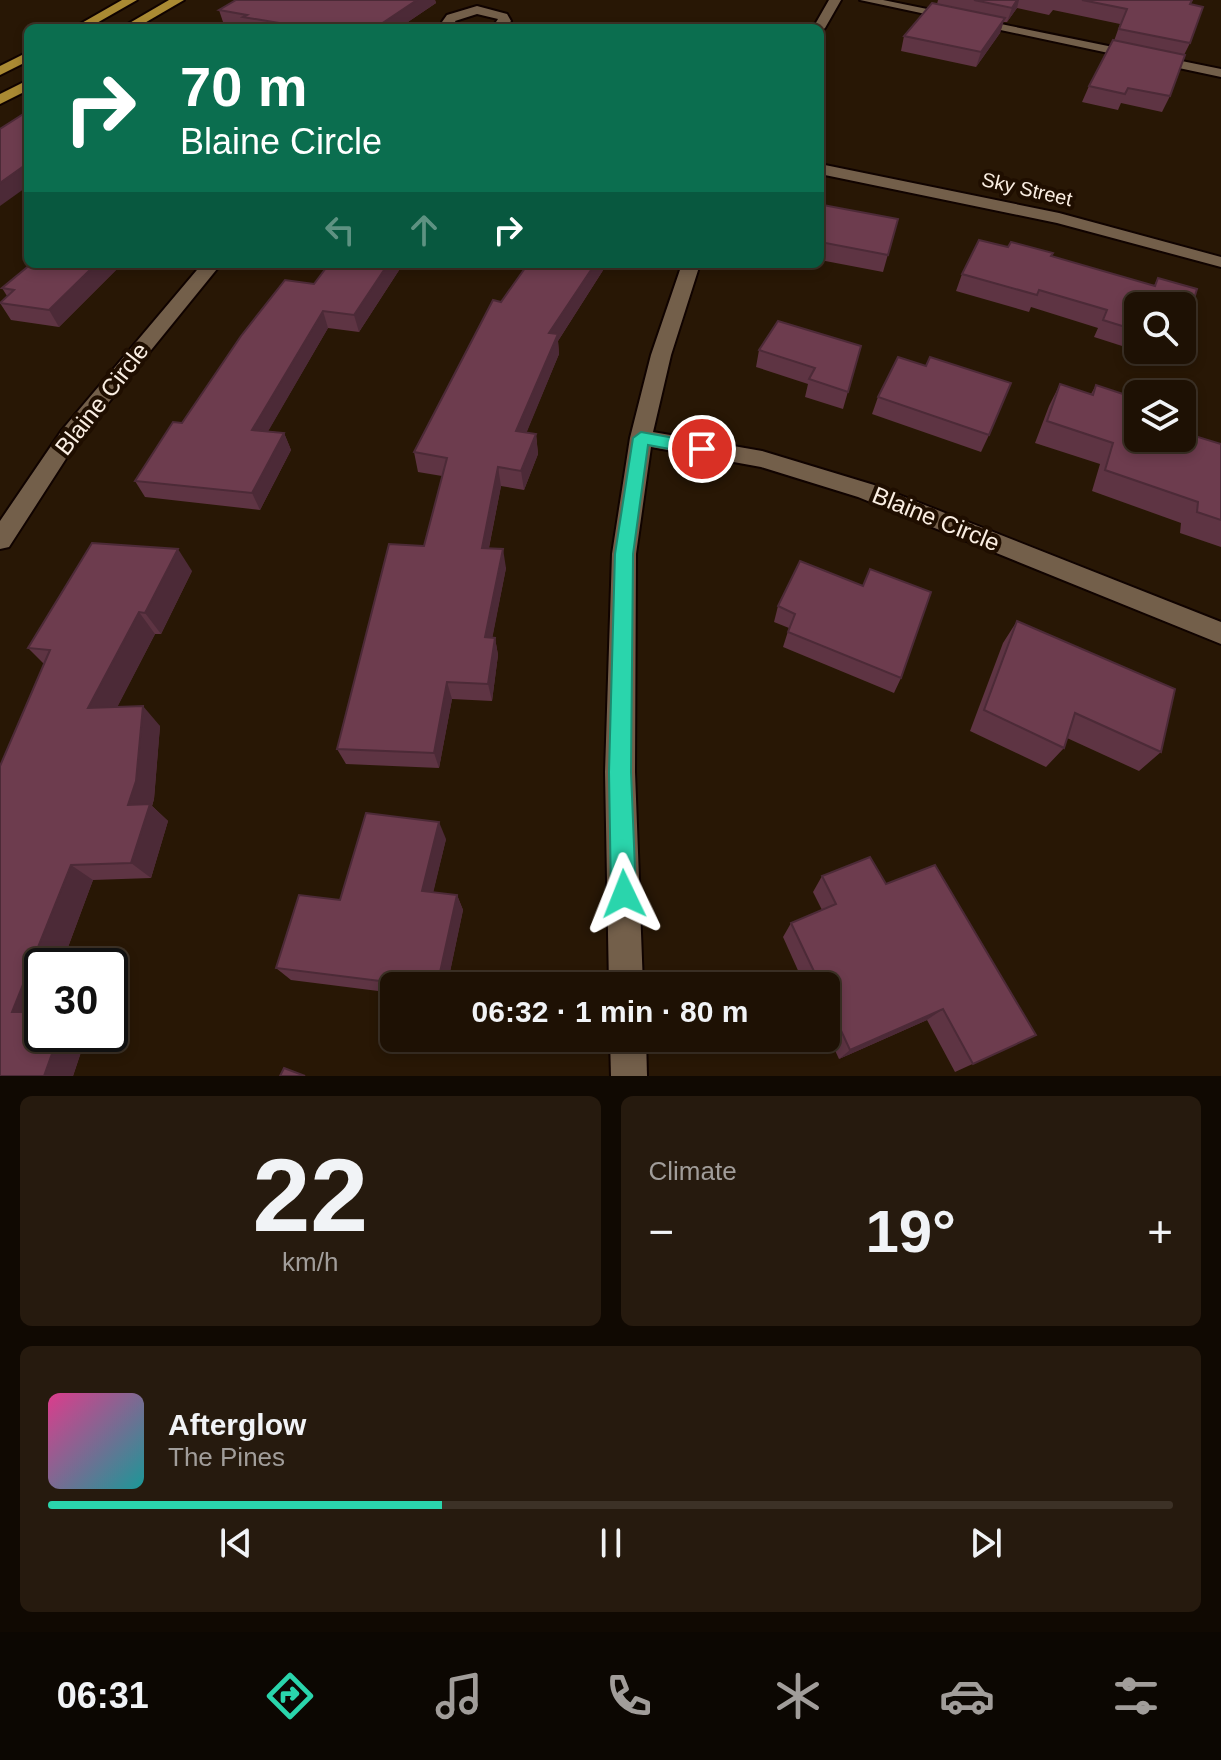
<!DOCTYPE html>
<html lang="en">
<head>
<meta charset="utf-8">
<style>
  body { margin:0; font-family:Arial,sans-serif; background:#261a0e; color:#f1f3f6; height:100vh; display:flex; flex-direction:column; font-size:30px; white-space:nowrap }
  * { box-sizing:border-box; margin:0 }
  p { font-size:26px; color:#a19d9a }
  .icon { flex:none; width:44px; height:44px; fill:none; stroke:currentColor; stroke-width:2; stroke-linecap:round; stroke-linejoin:round }
  .map { position:relative; height:1076px; overflow:hidden }
  .details { display:flex; flex-direction:column; gap:20px; padding:20px; background:#100902; flex:1 }
  .details>* { flex:none }
  .guide { position:absolute; left:24px; top:24px; width:800px; height:244px; border-radius:12px; box-shadow:0 4px 12px #0003,0 0 0 2px #3c3126; background:#0b6e4f; color:#fff; overflow:hidden }
  .tools { position:absolute; left:1124px; top:292px; display:grid; gap:16px }
  .tools a { display:grid; place-items:center; width:72px; height:72px; border-radius:12px; background:#1e1104; box-shadow:0 4px 12px #0003,0 0 0 2px #3c3126; font-size:40px }
  .speed { position:absolute; left:24px; top:948px; display:flex; gap:16px; font-size:40px; font-weight:700; text-align:center }
  .speed>* { display:grid; place-content:center; width:104px; height:104px; border-radius:50%; background:#1e1104; box-shadow:0 4px 12px #0003,0 0 0 2px #3c3126; line-height:1 }
  .speed .limit { border:4px solid #111; border-radius:12px; background:#fff; color:#111 }
  .pin { position:absolute; display:grid; place-items:center; width:68px; height:68px; color:#fff; margin:-34px; border:4px solid #fff; border-radius:50%; box-shadow:0 2px 8px #0007 }
  .me { position:absolute; width:88px; margin:-44px; rotate:358deg; stroke-linejoin:round; filter:drop-shadow(0 0 6px #0008) }
  .turn { display:flex; align-items:center; gap:28px; height:168px; padding:0 24px; font-size:36px }
  .turn .icon { width:104px; height:104px; stroke-width:2.5 }
  .turn b { display:block; font-size:56px; line-height:68px }
  .lanes { display:flex; align-items:center; height:76px; padding:0 24px; background:#0003; justify-content:center; gap:40px; direction:ltr }
  .lanes .off { opacity:.35 }
  .big { font-size:60px; font-weight:700; line-height:1.1 }
  .details .tile { flex:1; display:flex; flex-direction:column; justify-content:center; gap:12px; min-width:0; padding:0 28px; border-radius:12px; background:#261a0e }
  .details .dial { align-items:center; gap:0 }
  .dial b { font-size:104px; line-height:1 }
  .song { display:flex; align-items:center; gap:24px }
  .cover { width:96px; height:96px; border-radius:12px; background:linear-gradient(135deg,hsl(330 70% 55%),hsl(180 70% 35%)) }
  .played { height:8px; border-radius:4px; background:linear-gradient(90deg,#2ad5ac 35%,#3c3126 35%) }
  .keys { display:flex; justify-content:space-around; direction:ltr }
  .heat { display:flex; justify-content:space-between; align-items:center; font-size:44px; direction:ltr }
  .details .tiles { flex:1; display:grid; gap:20px; grid-template-columns:1fr 1fr }
  .tile:last-child { grid-column:span 2 }
  .trip { position:absolute; left:380px; top:972px; width:460px; height:80px; border-radius:12px; background:#1e1104; box-shadow:0 4px 12px #0003,0 0 0 2px #3c3126; font-weight:700; line-height:80px; text-align:center }
  .tab-bar { display:flex; height:128px; justify-content:space-around; align-items:center; background:#0c0702; color:#a19d9a }
  .tab-bar .icon { width:56px; height:56px }
  .tab-bar .active { color:#2ad5ac }
  .tab-bar b { font-size:36px; color:#f1f3f6 }
  .map>svg:first-child { display:block }
  .lines { fill:none; stroke-linecap:round; stroke-linejoin:round }
  .street-casing { stroke:#100300; stroke-width:4 }
  .primary-casing { stroke:#100300; stroke-width:4 }
  .street { fill:#735f4a; fill-rule:evenodd }
  .primary { fill:#aa8a33; fill-rule:evenodd }
  .wall { fill:#5e3443 }
  .shaded-wall { fill:#4c2a37 }
  .building { fill:#6d3c4e; stroke:#4c2a37; stroke-width:2 }
  .route { fill:#2ad5ac; stroke:#1b8a70; stroke-width:2 }
  .labels { text-anchor:middle; stroke-width:8; stroke-linejoin:round; paint-order:stroke }
  .far-street-label { font-size:20px; fill:#faeee2; stroke:#1f0e00 }
  .street-label { font-size:24px; fill:#faeee2; stroke:#1f0e00 }
</style>
</head>
<body>
<div class="map">
<svg width="1221" height="1076" viewBox="0 0 1221 1076">
  <rect width="100%" height="100%" fill="#281705"/>
  <g class="lines">
    <defs>
      <g id="street">
        <path d="M 829,0 L 841,0 L 825,28 L 820,32 L 820,28 L 813,28 Z"/>
        <path d="M 860,0 L 883,0 L 1221,69 L 1221,77 Z"/>
        <path d="M 477,6 L 507,14 L 511,21 L 505,28 L 492,28 L 498,19 L 477,14 L 455,21 L 458,28 L 446,28 L 442,22 L 447,15 Z"/>
        <path d="M 820,164 L 1059,213 L 1221,257 L 1221,267 L 1057,223 L 820,174 Z"/>
        <path d="M 202,264 L 221,264 L 78,440 L 9,547 L 0,549 L 0,521 L 62,430 Z"/>
        <path d="M 682,264 L 700,264 L 671,355 L 653,432 L 762,451 L 874,485 L 1221,622 L 1221,644 L 858,497 L 761,467 L 651,447 L 636,554 L 635,772 L 643,986 L 609,986 L 605,772 L 612,554 L 630,438 L 651,355 Z"/>
        <path d="M 610,1038 L 646,1038 L 647,1076 L 611,1076 Z"/>
      </g>
      <g id="primary">
        <path d="M 122,0 L 137,0 L 88,28 L 73,28 Z"/>
        <path d="M 169,0 L 184,0 L 136,28 L 121,28 Z"/>
        <path d="M 28,52 L 28,61 L 0,75 L 0,66 Z"/>
        <path d="M 28,80 L 28,90 L 0,104 L 0,94 Z"/>
      </g>
    </defs>
    <!-- street casing -->
    <use href="#street" class="street-casing"/>
    <!-- primary casing -->
    <use href="#primary" class="primary-casing"/>
    <!-- street -->
    <use href="#street" class="street"/>
    <!-- primary -->
    <use href="#primary" class="primary"/>
  </g>
  <!-- wall -->
  <g class="wall">
    <path d="M 236,0 L 435,0 L 436,3 L 399,28 L 243,28 L 224,25 L 219,10 Z"/>
    <path d="M 938,0 L 1193,0 L 1190,4 L 1190,43 L 1184,55 L 1170,96 L 1162,112 L 1121,103 L 1118,110 L 1082,102 L 1089,86 L 1114,41 L 1120,24 L 1053,10 L 1049,15 L 1017,8 L 1007,22 L 1003,22 L 1000,33 L 976,67 L 901,51 L 904,36 L 937,4 Z"/>
    <path d="M 820,212 L 898,219 L 883,272 L 820,260 Z"/>
    <path d="M 1008,247 L 1051,256 L 1154,286 L 1158,278 L 1197,289 L 1138,306 L 1138,350 L 1176,350 L 1169,361 L 1094,337 L 1098,328 L 1031,307 L 1029,312 L 956,291 L 962,274 Z"/>
    <path d="M 31,264 L 122,264 L 59,327 L 11,320 L 0,303 L 7,296 L 2,288 Z"/>
    <path d="M 329,264 L 403,264 L 359,332 L 328,328 L 268,431 L 284,433 L 291,450 L 260,510 L 145,497 L 135,481 L 182,423 L 314,284 Z"/>
    <path d="M 528,264 L 607,264 L 558,341 L 559,354 L 526,433 L 536,434 L 538,454 L 524,490 L 501,486 L 489,548 L 506,568 L 492,638 L 495,638 L 498,655 L 492,701 L 452,699 L 439,768 L 346,764 L 337,749 L 424,546 L 442,476 L 418,472 L 414,452 L 501,302 Z"/>
    <path d="M 861,346 L 843,409 L 805,397 L 808,384 L 756,367 L 759,350 Z"/>
    <path d="M 926,366 L 989,435 L 981,452 L 872,414 L 878,397 Z"/>
    <path d="M 1060,384 L 1091,394 L 1096,385 L 1136,409 L 1138,438 L 1221,444 L 1221,547 L 1180,533 L 1181,523 L 1092,491 L 1100,464 L 1035,443 L 1049,406 Z"/>
    <path d="M 192,571 L 161,634 L 155,634 L 117,707 L 160,726 L 154,799 L 152,806 L 168,821 L 151,878 L 93,880 L 61,966 L 42,966 L 42,1034 L 87,1034 L 73,1076 L 0,1076 L 44,664 L 28,648 Z"/>
    <path d="M 863,586 L 901,678 L 894,693 L 783,647 L 789,628 L 774,622 L 778,606 Z"/>
    <path d="M 1017,621 L 1161,752 L 1139,771 L 1067,738 L 1064,748 L 1046,767 L 970,731 L 1003,643 Z"/>
    <path d="M 446,839 L 433,892 L 457,895 L 463,910 L 447,986 L 394,986 L 394,993 L 291,980 L 276,968 L 340,900 Z"/>
    <path d="M 822,876 L 886,884 L 1036,1035 L 955,1072 L 927,1020 L 839,1059 L 826,1031 L 826,986 L 805,986 L 783,937 L 791,923 L 822,910 L 813,892 Z"/>
  </g>
  <!-- shaded-wall -->
  <g class="shaded-wall">
    <path d="M 417,0 L 435,0 L 436,3 L 399,28 L 375,28 Z"/>
    <path d="M 1017,0 L 1019,0 L 1017,8 L 1007,22 L 1012,8 Z"/>
    <path d="M 1005,18 L 1000,33 L 976,67 L 981,52 Z"/>
    <path d="M 28,163 L 28,186 L 0,206 L 0,183 Z"/>
    <path d="M 96,264 L 122,264 L 59,327 L 49,310 Z"/>
    <path d="M 388,264 L 403,264 L 359,332 L 354,315 Z"/>
    <path d="M 595,264 L 607,264 L 558,341 L 559,354 L 519,451 L 516,431 L 549,333 Z"/>
    <path d="M 323,311 L 328,328 L 259,447 L 252,430 Z"/>
    <path d="M 284,433 L 291,450 L 260,510 L 252,493 Z"/>
    <path d="M 536,434 L 538,454 L 524,490 L 521,471 Z"/>
    <path d="M 498,467 L 501,486 L 485,567 L 482,548 Z"/>
    <path d="M 178,549 L 192,571 L 161,634 L 145,613 Z"/>
    <path d="M 503,549 L 506,568 L 489,655 L 485,637 Z"/>
    <path d="M 139,612 L 155,634 L 107,727 L 88,708 Z"/>
    <path d="M 495,638 L 498,655 L 492,701 L 488,684 Z"/>
    <path d="M 447,682 L 452,699 L 439,768 L 434,753 Z"/>
    <path d="M 143,706 L 160,726 L 154,799 L 152,806 L 168,821 L 151,878 L 131,863 L 128,805 Z"/>
    <path d="M 439,822 L 446,839 L 430,906 L 422,891 Z"/>
    <path d="M 71,865 L 93,880 L 61,966 L 42,966 L 42,1015 L 12,1012 Z"/>
    <path d="M 457,895 L 463,910 L 447,986 L 437,986 Z"/>
    <path d="M 943,1009 L 927,1020 L 839,1059 L 850,1050 Z"/>
    <path d="M 59,1034 L 87,1034 L 73,1076 L 44,1076 Z"/>
  </g>
  <!-- building -->
  <g class="building">
    <path d="M 236,0 L 417,0 L 375,28 L 309,28 L 243,17 L 247,15 L 219,10 Z"/>
    <path d="M 974,0 L 1017,0 L 1012,8 Z"/>
    <path d="M 1082,0 L 1192,0 L 1190,4 L 1203,7 L 1190,43 L 1119,29 L 1127,9 Z"/>
    <path d="M 932,3 L 1005,18 L 981,52 L 904,36 Z"/>
    <path d="M 1113,40 L 1185,55 L 1170,96 L 1128,88 L 1125,94 L 1089,86 Z"/>
    <path d="M 28,111 L 28,163 L 0,183 L 0,129 Z"/>
    <path d="M 823,205 L 898,219 L 888,255 L 820,242 L 820,212 Z"/>
    <path d="M 979,240 L 1008,247 L 1011,242 L 1053,253 L 1051,256 L 1155,286 L 1158,278 L 1197,289 L 1182,338 L 1182,306 L 1138,306 L 1138,331 L 1103,320 L 1107,310 L 1039,290 L 1037,295 L 962,274 Z"/>
    <path d="M 31,264 L 96,264 L 49,310 L 0,303 L 14,290 L 2,288 Z"/>
    <path d="M 329,264 L 388,264 L 354,315 L 323,311 L 252,430 L 284,433 L 252,493 L 135,481 L 173,422 L 182,423 L 241,336 L 285,280 L 314,284 Z"/>
    <path d="M 528,264 L 595,264 L 549,333 L 558,334 L 516,431 L 536,434 L 521,471 L 498,467 L 482,548 L 503,549 L 485,637 L 495,638 L 488,684 L 447,682 L 434,753 L 337,749 L 389,544 L 424,546 L 447,458 L 414,452 L 493,300 L 501,302 Z"/>
    <path d="M 778,321 L 861,346 L 848,392 L 809,379 L 815,368 L 759,350 Z"/>
    <path d="M 898,357 L 926,366 L 930,357 L 1011,383 L 989,435 L 878,397 Z"/>
    <path d="M 1060,384 L 1093,395 L 1096,385 L 1138,399 L 1136,409 L 1138,409 L 1138,438 L 1182,438 L 1182,432 L 1221,444 L 1221,520 L 1197,512 L 1198,502 L 1105,470 L 1113,443 L 1047,421 Z"/>
    <path d="M 92,543 L 178,549 L 145,613 L 139,612 L 88,708 L 143,706 L 136,781 L 128,805 L 150,804 L 131,863 L 71,865 L 12,1012 L 42,1012 L 42,1034 L 59,1034 L 44,1076 L 0,1076 L 0,766 L 50,650 L 28,648 Z"/>
    <path d="M 800,561 L 863,586 L 870,569 L 931,592 L 901,678 L 788,632 L 795,614 L 778,606 Z"/>
    <path d="M 1017,621 L 1175,689 L 1161,752 L 1075,713 L 1064,748 L 984,710 Z"/>
    <path d="M 366,813 L 439,822 L 422,891 L 457,895 L 437,986 L 420,986 L 276,968 L 299,895 L 340,900 Z"/>
    <path d="M 870,857 L 886,884 L 935,865 L 1036,1035 L 973,1064 L 943,1009 L 850,1050 L 826,998 L 826,986 L 821,986 L 791,923 L 836,904 L 822,876 Z"/>
    <path d="M 284,1068 L 305,1076 L 280,1076 Z"/>
  </g>
  <!-- route -->
  <path class="route" d="M 641,432 L 702,443 L 710,449 L 702,455 L 648,445 L 633,554 L 631,772 L 636,894 L 632,903 L 624,907 L 615,903 L 611,894 L 609,772 L 615,554 L 633,438 Z"/>
  <g class="labels">
    <!-- far-street labels -->
    <g class="far-street-label">
      <text transform="translate(1027 189) rotate(13)" y="7">Sky Street</text>
    </g>
    <!-- street labels -->
    <g class="street-label">
      <text transform="translate(102 399) rotate(-52)" y="8">Blaine Circle</text>
      <text transform="translate(936 519) rotate(22)" y="8">Blaine Circle</text>
    </g>
  </g>
</svg>
<div class="tools">
<a><svg class="icon" aria-label="search" viewBox="0 0 24 24"><circle cx="10" cy="10" r="6"/><path d="M15 15l6 6"/></svg></a>
<a><svg class="icon" aria-label="layers" viewBox="0 0 24 24"><path d="M12 4l9 5-9 5-9-5zM3 14l9 5 9-5"/></svg></a>
</div>
<div class="speed"><div class="limit">30</div></div>
<div class="pin" style="left:702px;top:449px;background:#d93025"><svg class="icon" aria-label="arrive" viewBox="0 0 24 24"><path d="M6 21V4h12l-3 4 3 4H6"/></svg></div>
<svg class="me" style="left:624px;top:894px" viewBox="-20 -20 40 40"><path d="M0-17L14 15 0 8-14 15z" fill="#2ad5ac" stroke="#fff" stroke-width="4"/></svg>
<div class="trip">06:32 · 1 min · 80 m</div>
<div class="guide">
<div class="turn"><svg class="icon" aria-label="right" viewBox="0 0 24 24"><path d="M7 20v-9h11M14 6l5 5-5 5"/></svg><div><b>70 m</b>Blaine Circle</div></div>
<div class="lanes"><svg class="icon off" aria-label="left" viewBox="0 0 24 24"><path d="M17 20v-9H6M10 6l-5 5 5 5"/></svg><svg class="icon off" aria-label="ahead" viewBox="0 0 24 24"><path d="M12 20V5M6 11l6-6 6 6"/></svg><svg class="icon" aria-label="right" viewBox="0 0 24 24"><path d="M7 20v-9h11M14 6l5 5-5 5"/></svg></div>
</div>
</div>
<section class="details">
<div class="tiles">
<div class="tile dial"><b>22</b><p>km/h</p></div>
<div class="tile"><p>Climate</p>
<div class="heat"><a>−</a><b class="big">19°</b><a>+</a></div>
</div>
<div class="tile">
<div class="song"><i class="cover"></i><div><b>Afterglow</b><p>The Pines</p></div></div>
<div class="played"></div>
<div class="keys"><svg class="icon" aria-label="previous" viewBox="0 0 24 24"><path d="M18 5L8 12l10 7zM5 5v14"/></svg><svg class="icon" aria-label="pause" viewBox="0 0 24 24"><path d="M8 5v14M16 5v14"/></svg><svg class="icon" aria-label="next" viewBox="0 0 24 24"><path d="M6 5l10 7-10 7zM19 5v14"/></svg></div>
</div>
</div>
</section>
<nav class="tab-bar">
<b>06:31</b>
<svg class="icon active" aria-label="directions" viewBox="0 0 24 24"><path d="M12 3l9 9-9 9-9-9zM9 14v-3h6M13 9l2 2-2 2"/></svg>
<svg class="icon" aria-label="music" viewBox="0 0 24 24"><path d="M9 18V5l10-2v13"/><circle cx="6" cy="18" r="3"/><circle cx="16" cy="16" r="3"/></svg>
<svg class="icon" aria-label="phone" viewBox="0 0 24 24"><path d="M5 4h4l2 5-3 2q2 4 5 5l2-3 5 2v4C11 20 4 13 5 4z"/></svg>
<svg class="icon" aria-label="climate" viewBox="0 0 24 24"><path d="M12 3v18M4 7l16 10M4 17L20 7"/></svg>
<svg class="icon" aria-label="car" viewBox="0 0 24 24"><path d="M5 17H2v-5l4-1 3-4h7l3 4 3 1v5h-3M9 17h6M6 11h13"/><circle cx="7" cy="17" r="2"/><circle cx="17" cy="17" r="2"/></svg>
<svg class="icon" aria-label="filters" viewBox="0 0 24 24"><path d="M4 7h16M4 17h16"/><circle cx="9" cy="7" r="2"/><circle cx="15" cy="17" r="2"/></svg>
</nav>
</body>
</html>
